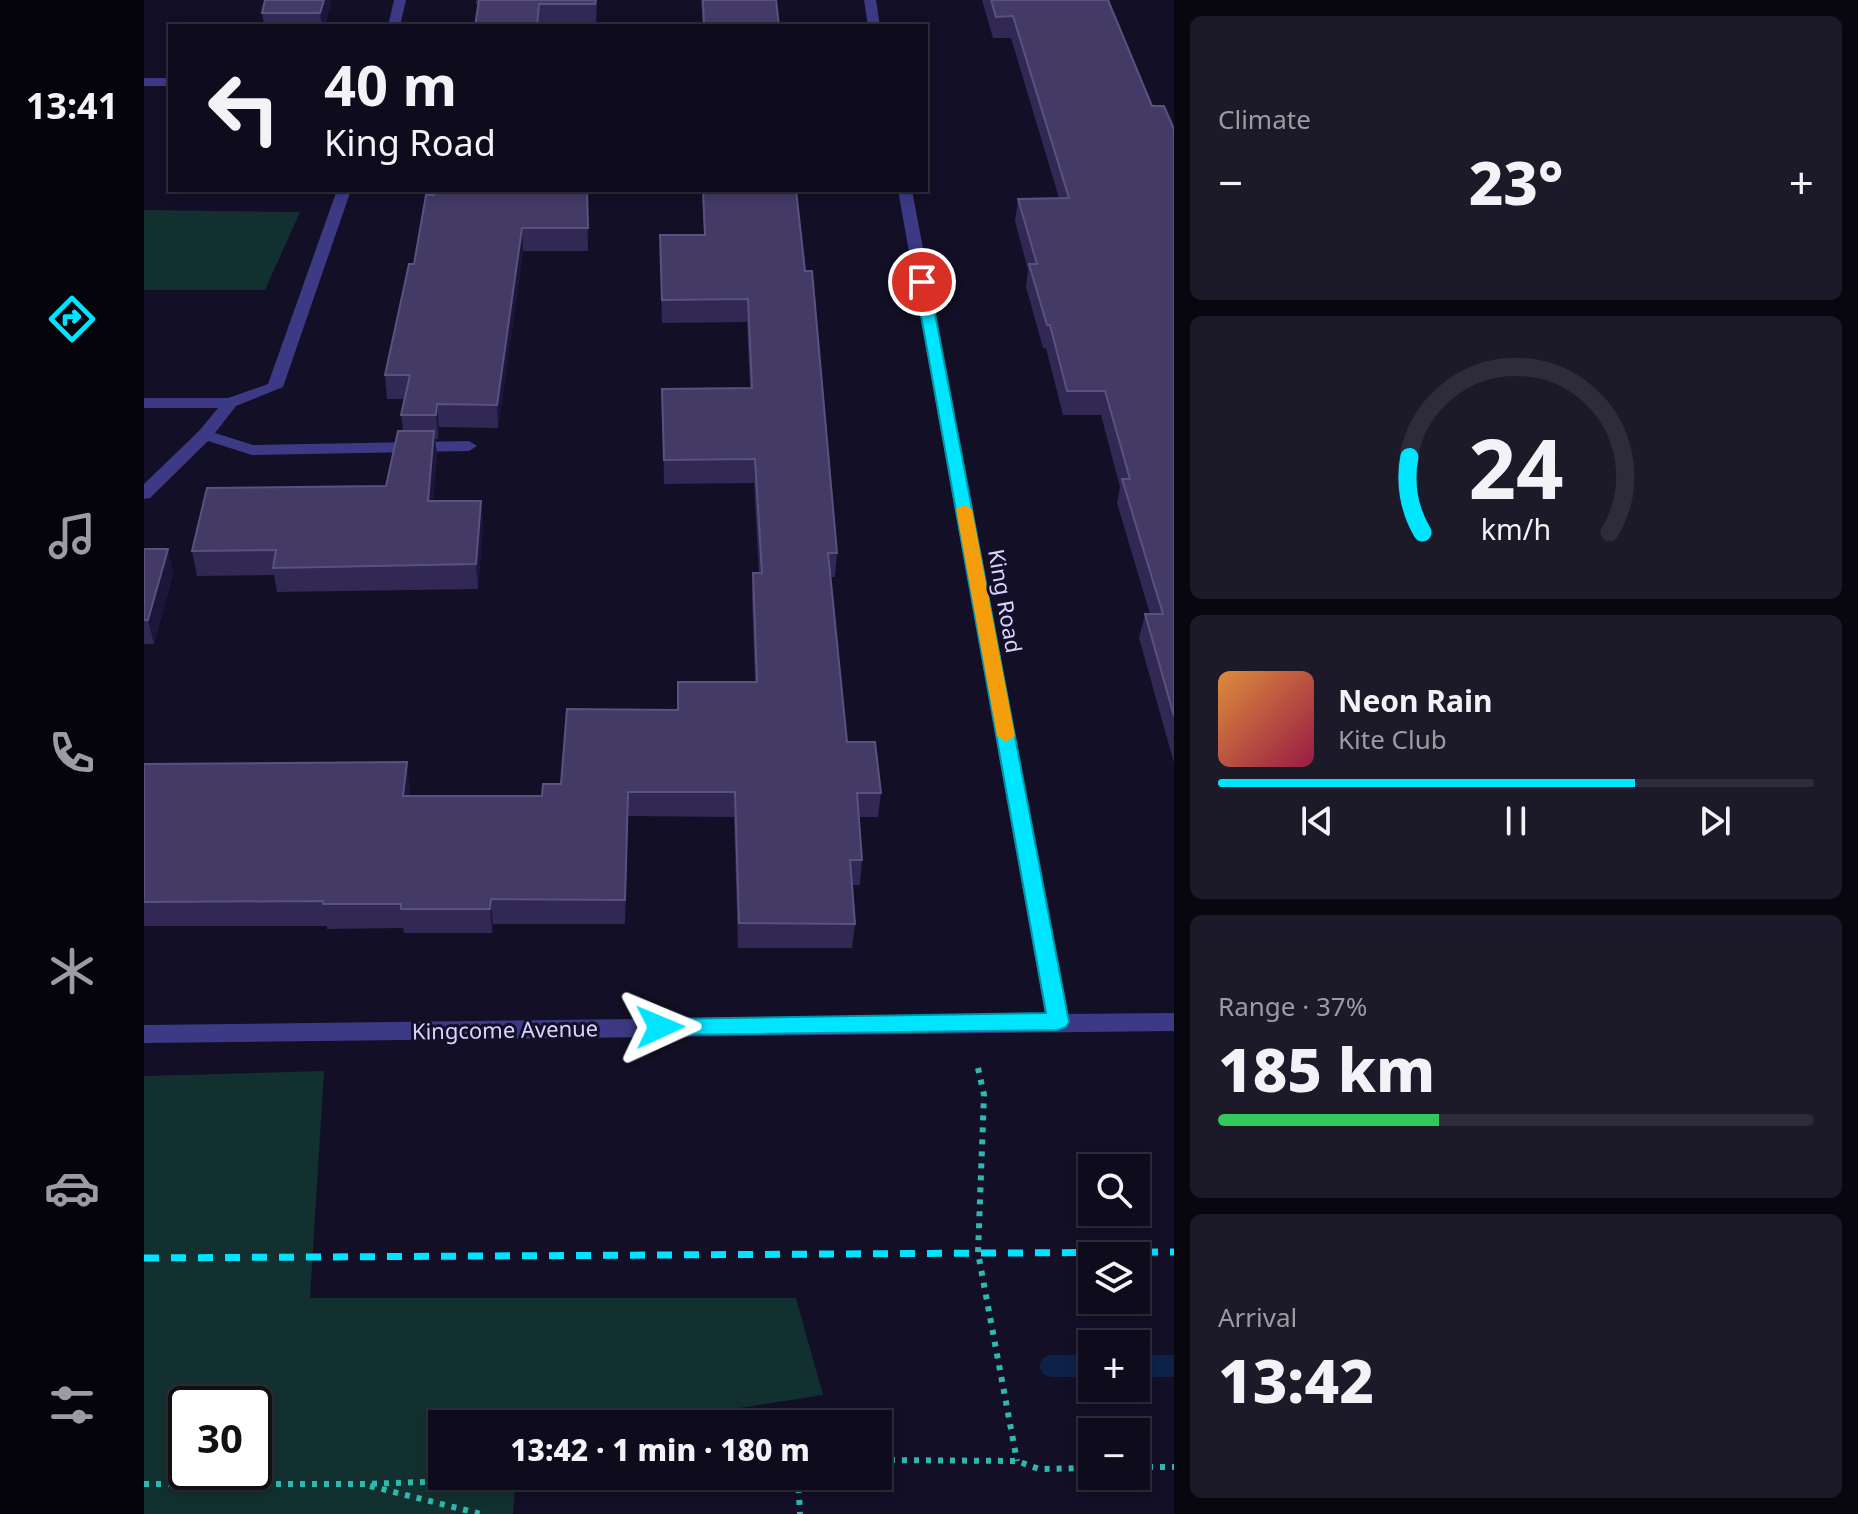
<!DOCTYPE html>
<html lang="en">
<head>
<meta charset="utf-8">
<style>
  body { margin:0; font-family:"Noto Sans",sans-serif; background:#1c1929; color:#f1f3f6; height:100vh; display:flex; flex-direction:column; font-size:30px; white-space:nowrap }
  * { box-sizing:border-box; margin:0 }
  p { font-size:26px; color:#9b9ba3 }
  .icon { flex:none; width:44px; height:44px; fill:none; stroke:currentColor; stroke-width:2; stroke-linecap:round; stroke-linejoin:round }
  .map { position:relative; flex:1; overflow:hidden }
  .drawer { display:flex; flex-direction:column; gap:16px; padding:16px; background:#08060f; width:684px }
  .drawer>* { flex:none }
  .banner { position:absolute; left:24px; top:24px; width:760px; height:168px; border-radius:0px; box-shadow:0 4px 12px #0003,0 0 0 2px #2e2b3b; background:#0e0b1c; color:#f1f3f6; overflow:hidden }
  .tools { position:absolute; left:934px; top:1154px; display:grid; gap:16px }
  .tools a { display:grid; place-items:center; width:72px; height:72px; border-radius:0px; background:#0e0b1c; box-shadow:0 4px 12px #0003,0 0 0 2px #2e2b3b; font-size:40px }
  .speed { position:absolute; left:24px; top:1386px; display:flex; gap:16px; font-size:40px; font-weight:700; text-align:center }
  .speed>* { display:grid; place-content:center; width:104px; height:104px; border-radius:50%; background:#0e0b1c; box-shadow:0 4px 12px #0003,0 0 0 2px #2e2b3b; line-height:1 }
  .speed .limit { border:4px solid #111; border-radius:12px; background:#fff; color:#111 }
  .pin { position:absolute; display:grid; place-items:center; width:68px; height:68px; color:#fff; margin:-34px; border:4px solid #fff; border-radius:50%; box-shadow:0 2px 8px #0007 }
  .me { position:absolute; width:88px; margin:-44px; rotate:89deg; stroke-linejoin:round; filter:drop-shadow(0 0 6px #0008) }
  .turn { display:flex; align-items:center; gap:28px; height:168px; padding:0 24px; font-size:36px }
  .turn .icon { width:104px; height:104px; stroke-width:2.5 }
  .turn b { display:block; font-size:56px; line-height:68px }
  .big { font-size:60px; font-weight:800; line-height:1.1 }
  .drawer .tile { flex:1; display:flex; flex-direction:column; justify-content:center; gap:12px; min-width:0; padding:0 28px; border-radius:12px; background:#1c1929 }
  .drawer .dial { align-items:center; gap:0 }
  .dial svg { height:208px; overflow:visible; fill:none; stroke:#2e2b3b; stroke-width:7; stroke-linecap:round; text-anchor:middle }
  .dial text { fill:#f1f3f6; stroke:none }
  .song { display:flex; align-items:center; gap:24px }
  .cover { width:96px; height:96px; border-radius:12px; background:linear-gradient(135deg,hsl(30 70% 55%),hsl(340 70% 35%)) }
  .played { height:8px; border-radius:4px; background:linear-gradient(90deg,#00e5ff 70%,#2e2b3b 70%) }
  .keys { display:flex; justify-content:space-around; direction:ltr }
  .heat { display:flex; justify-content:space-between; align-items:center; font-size:44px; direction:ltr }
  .charge { height:12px; border-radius:6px; background:linear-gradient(90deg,#34c759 37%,#2e2b3b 0) }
  .trip { position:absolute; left:284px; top:1410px; width:464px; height:80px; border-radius:0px; background:#0e0b1c; box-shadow:0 4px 12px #0003,0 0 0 2px #2e2b3b; font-weight:800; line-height:80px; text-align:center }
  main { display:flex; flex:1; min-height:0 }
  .menu { display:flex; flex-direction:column; width:144px; justify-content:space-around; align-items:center; background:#06040b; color:#9b9ba3 }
  .menu .icon { width:56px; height:56px }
  .menu .current { color:#00e5ff }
  .menu b { font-size:36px; color:#f1f3f6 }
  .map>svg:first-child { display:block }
  .green { fill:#12302f; fill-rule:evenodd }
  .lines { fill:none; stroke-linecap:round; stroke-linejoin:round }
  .stream { fill:#0c2248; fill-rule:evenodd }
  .path { stroke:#2fb8b0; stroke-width:6; stroke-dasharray:5 7; stroke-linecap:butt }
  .minor { fill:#3d3a85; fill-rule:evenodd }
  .rail { stroke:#00e5ff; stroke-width:7; stroke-dasharray:15 12; stroke-linecap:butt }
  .wall { fill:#312854 }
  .shaded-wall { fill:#1d163a }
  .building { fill:#433a66; stroke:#5a527e; stroke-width:2 }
  .route { fill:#00e5ff; stroke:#0095a6; stroke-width:2 }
  .slow { fill:#f59e0b }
  .labels { text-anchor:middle; stroke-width:6; stroke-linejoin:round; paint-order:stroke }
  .street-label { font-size:22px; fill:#d9d4ff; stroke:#130f26 }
</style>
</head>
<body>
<main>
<nav class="menu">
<b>13:41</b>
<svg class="icon current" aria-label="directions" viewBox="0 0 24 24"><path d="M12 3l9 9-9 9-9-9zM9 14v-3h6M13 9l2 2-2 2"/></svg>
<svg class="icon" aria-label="music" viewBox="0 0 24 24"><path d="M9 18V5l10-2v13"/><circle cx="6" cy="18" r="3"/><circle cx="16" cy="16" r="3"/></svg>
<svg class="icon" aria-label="phone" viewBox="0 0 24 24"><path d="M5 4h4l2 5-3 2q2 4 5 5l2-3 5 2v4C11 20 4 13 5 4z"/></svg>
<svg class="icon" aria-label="climate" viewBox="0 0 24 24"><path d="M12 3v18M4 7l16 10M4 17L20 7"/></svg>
<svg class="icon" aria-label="car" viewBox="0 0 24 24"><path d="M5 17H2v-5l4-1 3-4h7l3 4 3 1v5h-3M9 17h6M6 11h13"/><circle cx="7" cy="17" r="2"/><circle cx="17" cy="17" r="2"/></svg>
<svg class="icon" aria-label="filters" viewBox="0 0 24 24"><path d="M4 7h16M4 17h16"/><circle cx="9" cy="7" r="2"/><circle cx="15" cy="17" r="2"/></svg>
</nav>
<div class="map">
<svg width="1030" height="1514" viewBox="0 0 1030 1514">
  <rect width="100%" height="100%" fill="#130f26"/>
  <!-- green -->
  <g class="green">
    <path d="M 0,210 L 156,212 L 121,290 L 0,290 Z"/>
    <path d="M 180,1071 L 166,1298 L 652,1298 L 679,1395 L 493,1424 L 298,1424 L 298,1476 L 372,1476 L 369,1514 L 0,1514 L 0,1076 ZM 42,1404 L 110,1404 L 110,1472 L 42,1472 Z"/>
  </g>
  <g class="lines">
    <!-- stream -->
    <g class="stream">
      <path d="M 907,1355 L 948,1355 L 948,1377 L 907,1377 L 899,1374 L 895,1366 L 899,1358 Z"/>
      <rect x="992" y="1355" width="38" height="22"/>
    </g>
    <!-- path -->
    <g class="path">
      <path d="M 834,1068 L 840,1095 L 834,1253 L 873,1461"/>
      <path d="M 734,1460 L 873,1461 L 895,1469 L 948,1468"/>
      <path d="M 992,1467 L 1030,1467"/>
      <path d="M 654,1476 L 656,1514"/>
      <path d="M 0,1484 L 218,1484 L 468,1476"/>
      <path d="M 226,1486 L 337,1514"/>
    </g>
    <!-- minor -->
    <g class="minor">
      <path d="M 250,0 L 262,0 L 256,26 L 244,26 Z"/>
      <path d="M 720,0 L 732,0 L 736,26 L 724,26 Z"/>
      <rect x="0" y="78" width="26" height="8"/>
      <path d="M 193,190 L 207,190 L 139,387 L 92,406 L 71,433 L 109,445 L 325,441 L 333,446 L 325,451 L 108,455 L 64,441 L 6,498 L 0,499 L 0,484 L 55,431 L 74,408 L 0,408 L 0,398 L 84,398 L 124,384 Z"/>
      <path d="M 754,190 L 768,190 L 924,1014 L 1030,1013 L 1030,1031 L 0,1043 L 0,1025 L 901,1014 Z"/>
    </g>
    <!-- rail -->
    <path class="rail" d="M 0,1258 L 1030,1252"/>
  </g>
  <!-- wall -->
  <g class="wall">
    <path d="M 121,0 L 187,0 L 181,26 L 120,26 L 118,13 Z"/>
    <path d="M 332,0 L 453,0 L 452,25 L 331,26 L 334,4 L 332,4 Z"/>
    <path d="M 557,0 L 635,0 L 632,1 L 635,26 L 559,26 Z"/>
    <path d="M 838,0 L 964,0 L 1008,106 L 1030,129 L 1030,763 L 995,638 L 1001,614 L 1006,614 L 973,503 L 976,487 L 957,415 L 919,415 L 902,348 L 899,348 L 882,287 L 884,270 L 871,221 L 874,199 L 915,198 L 867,38 L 849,38 Z"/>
    <path d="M 443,190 L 444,251 L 379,251 L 354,428 L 295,427 L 294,439 L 291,439 L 293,455 L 289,501 L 337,501 L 339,525 L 334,589 L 133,592 L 130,575 L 53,576 L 48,551 L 242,486 L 259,431 L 257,415 L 261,399 L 243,399 L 241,375 L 270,264 Z"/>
    <path d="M 558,190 L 652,190 L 693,553 L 691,577 L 687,577 L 703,742 L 737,793 L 734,817 L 715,817 L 718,860 L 716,885 L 708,885 L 711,924 L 708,948 L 594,948 L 590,817 L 484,816 L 481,924 L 349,924 L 348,933 L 260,933 L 259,928 L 183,929 L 183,926 L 0,926 L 0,764 L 266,787 L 265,796 L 398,796 L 534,710 L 611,682 L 608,598 L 609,573 L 615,573 L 610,483 L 520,484 L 518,389 L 606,388 L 603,322 L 518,323 L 516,258 L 560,235 Z"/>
    <path d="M 0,549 L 24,549 L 29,573 L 10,644 L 0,644 Z"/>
  </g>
  <!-- shaded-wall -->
  <g class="shaded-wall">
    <path d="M 180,0 L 187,0 L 181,26 L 178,26 L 176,13 Z"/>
    <path d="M 378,228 L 379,251 L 354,428 L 353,405 Z"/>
    <path d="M 293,404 L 295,427 L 294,439 L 292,415 Z"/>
    <path d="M 290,431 L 293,455 L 287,525 L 284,501 Z"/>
    <path d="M 337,501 L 339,525 L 334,589 L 332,564 Z"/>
    <path d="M 24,549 L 29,573 L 10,644 L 4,620 Z"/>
    <path d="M 263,762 L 266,787 L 262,821 L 259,796 Z"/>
    <path d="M 484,792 L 484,816 L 481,924 L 481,900 Z"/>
    <path d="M 347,899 L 349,924 L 348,933 L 346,909 Z"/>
  </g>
  <!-- building -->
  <g class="building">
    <path d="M 121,0 L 180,0 L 176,13 L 118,13 Z"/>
    <path d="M 335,0 L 452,0 L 451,4 L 395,4 L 393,26 L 331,26 Z"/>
    <path d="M 559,0 L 632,0 L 635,26 L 560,26 Z"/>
    <path d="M 847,0 L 964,0 L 1008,106 L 1020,106 L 1030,129 L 1030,716 L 1001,614 L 1019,614 L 978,479 L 986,479 L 961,391 L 923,391 L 906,325 L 903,325 L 885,264 L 893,264 L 874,199 L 925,198 L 869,16 L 852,17 Z"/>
    <path d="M 290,190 L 443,190 L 444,228 L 378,228 L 353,405 L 293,404 L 292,415 L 257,415 L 266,375 L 241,375 L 265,264 L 270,264 L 282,195 L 290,195 Z"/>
    <path d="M 559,190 L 652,190 L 661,271 L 668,271 L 693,553 L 684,553 L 703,742 L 731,742 L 737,793 L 713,793 L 718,860 L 706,860 L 711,924 L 595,923 L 591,792 L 484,792 L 481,900 L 347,899 L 346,909 L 257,909 L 257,904 L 179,904 L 179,901 L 0,902 L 0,764 L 263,762 L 259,796 L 398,796 L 399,784 L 417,784 L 423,709 L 534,710 L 534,682 L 613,682 L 609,573 L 618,573 L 611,459 L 520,460 L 518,389 L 608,388 L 604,299 L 518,300 L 516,235 L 561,235 Z"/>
    <path d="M 254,431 L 290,431 L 284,501 L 337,501 L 332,564 L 129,568 L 132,550 L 48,551 L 63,488 L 242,486 Z"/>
    <path d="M 0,549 L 24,549 L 4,620 L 0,620 Z"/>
  </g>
  <!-- route -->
  <path class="route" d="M 778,278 L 785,282 L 925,1022 L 922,1027 L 914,1030 L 516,1035 L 508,1033 L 505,1027 L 508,1021 L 516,1019 L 902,1013 L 771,282 Z"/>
  <!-- slow -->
  <path class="slow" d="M 820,505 L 828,509 L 871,736 L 862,742 L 853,736 L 812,509 Z"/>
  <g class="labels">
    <!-- street labels -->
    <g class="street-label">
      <text transform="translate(861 601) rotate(80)" y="8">King Road</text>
      <text transform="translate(361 1030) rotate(-1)" y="8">Kingcome Avenue</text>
    </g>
  </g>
</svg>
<div class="tools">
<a><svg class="icon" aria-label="search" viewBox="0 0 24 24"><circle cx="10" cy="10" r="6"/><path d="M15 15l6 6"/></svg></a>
<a><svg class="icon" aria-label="layers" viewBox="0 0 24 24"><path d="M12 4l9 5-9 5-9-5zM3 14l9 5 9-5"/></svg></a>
<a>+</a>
<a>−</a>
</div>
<div class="speed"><div class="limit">30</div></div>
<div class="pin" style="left:778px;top:282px;background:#d93025"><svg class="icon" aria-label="arrive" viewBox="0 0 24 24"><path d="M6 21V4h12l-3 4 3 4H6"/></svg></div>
<svg class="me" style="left:516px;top:1027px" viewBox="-20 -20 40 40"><path d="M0-17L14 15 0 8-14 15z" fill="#00e5ff" stroke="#fff" stroke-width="4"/></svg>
<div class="trip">13:42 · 1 min · 180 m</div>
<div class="banner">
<div class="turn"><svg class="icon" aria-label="left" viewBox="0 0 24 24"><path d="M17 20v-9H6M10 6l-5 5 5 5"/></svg><div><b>40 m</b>King Road</div></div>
</div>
</div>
<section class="drawer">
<div class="tile"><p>Climate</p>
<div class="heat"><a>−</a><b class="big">23°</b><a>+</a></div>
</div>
<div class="tile dial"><svg viewBox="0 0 100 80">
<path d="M14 69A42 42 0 1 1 86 69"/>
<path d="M14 69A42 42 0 0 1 9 40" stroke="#00e5ff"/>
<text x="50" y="56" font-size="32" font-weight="700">24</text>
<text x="50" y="72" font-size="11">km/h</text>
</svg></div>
<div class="tile">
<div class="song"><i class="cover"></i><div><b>Neon Rain</b><p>Kite Club</p></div></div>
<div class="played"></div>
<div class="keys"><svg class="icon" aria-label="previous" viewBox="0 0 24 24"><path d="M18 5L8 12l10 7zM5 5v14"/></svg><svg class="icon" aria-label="pause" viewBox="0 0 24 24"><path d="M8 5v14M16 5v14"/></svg><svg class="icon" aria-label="next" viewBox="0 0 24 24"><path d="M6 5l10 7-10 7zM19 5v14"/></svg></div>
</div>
<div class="tile"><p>Range · 37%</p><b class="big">185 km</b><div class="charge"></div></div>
<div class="tile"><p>Arrival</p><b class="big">13:42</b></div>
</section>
</main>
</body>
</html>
